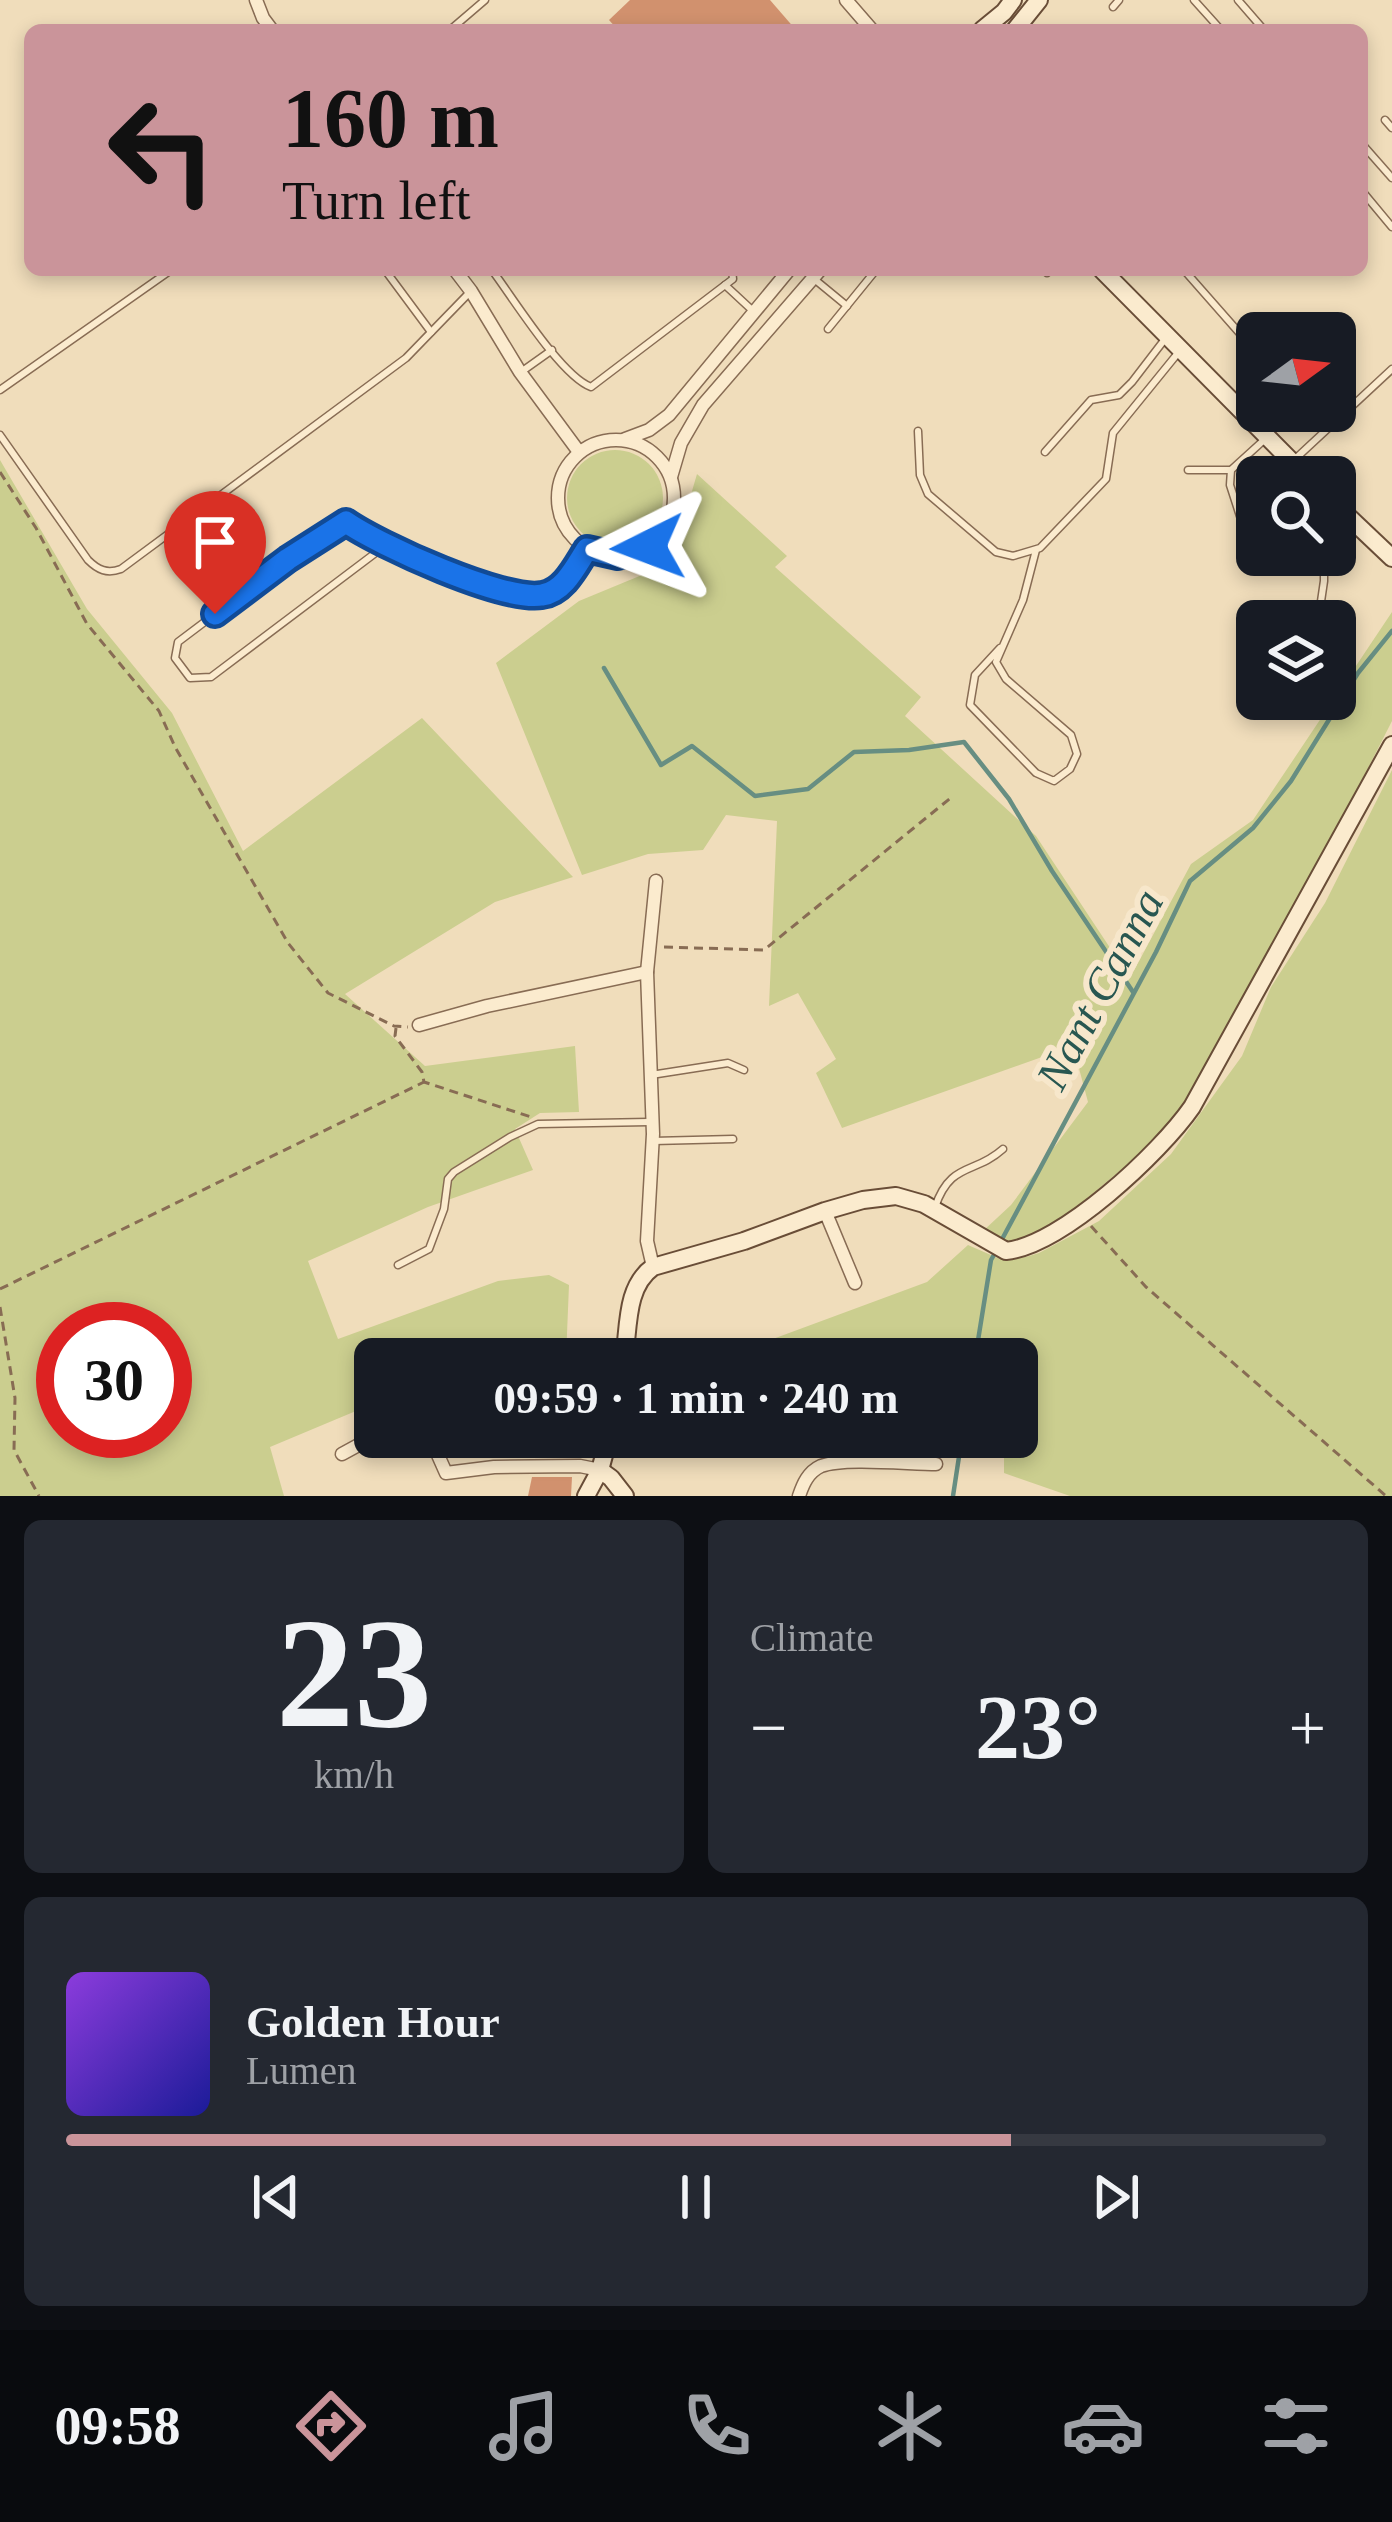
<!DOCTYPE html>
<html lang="en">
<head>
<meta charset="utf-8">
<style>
  body { margin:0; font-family:Georgia,serif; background:#242831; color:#f1f3f6; height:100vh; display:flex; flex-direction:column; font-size:45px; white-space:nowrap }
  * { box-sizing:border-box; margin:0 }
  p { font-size:39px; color:#9ea1a6 }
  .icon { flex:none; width:66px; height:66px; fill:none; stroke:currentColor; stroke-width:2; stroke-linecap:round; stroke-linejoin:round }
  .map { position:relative; height:1496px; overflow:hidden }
  .details { display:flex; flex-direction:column; gap:24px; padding:24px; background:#0d0f14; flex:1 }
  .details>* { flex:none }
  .top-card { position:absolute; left:24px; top:24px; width:1344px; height:252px; border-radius:18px; box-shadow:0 6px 18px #0003; background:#ca949a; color:#111; overflow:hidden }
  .needle { width:78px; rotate:75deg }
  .controls { position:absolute; left:1236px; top:312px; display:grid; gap:24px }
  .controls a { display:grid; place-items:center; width:120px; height:120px; border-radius:18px; background:#171b24; box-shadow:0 6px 18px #0003; font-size:60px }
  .speed { position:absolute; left:36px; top:1302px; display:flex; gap:24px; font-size:60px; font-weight:700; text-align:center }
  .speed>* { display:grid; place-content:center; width:156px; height:156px; border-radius:50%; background:#171b24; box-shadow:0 6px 18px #0003; line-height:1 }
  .speed .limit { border:18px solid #d22; background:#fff; color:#111 }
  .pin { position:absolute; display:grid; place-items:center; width:102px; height:102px; color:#fff; margin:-123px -51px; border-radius:50% 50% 50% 0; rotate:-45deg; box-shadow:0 0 12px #0007 }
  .pin .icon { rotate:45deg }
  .me { position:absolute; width:132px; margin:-66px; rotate:267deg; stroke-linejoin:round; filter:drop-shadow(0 0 9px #0008) }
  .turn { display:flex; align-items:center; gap:42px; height:252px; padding:0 60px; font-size:54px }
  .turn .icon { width:156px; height:156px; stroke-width:2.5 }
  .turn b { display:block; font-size:84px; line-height:102px }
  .big { font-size:90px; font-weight:600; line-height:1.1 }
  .details .tile { flex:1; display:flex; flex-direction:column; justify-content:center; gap:18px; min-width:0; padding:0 42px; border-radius:18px; background:#242831 }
  .details .dial { align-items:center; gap:0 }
  .dial b { font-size:156px; line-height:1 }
  .song { display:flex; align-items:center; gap:36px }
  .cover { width:144px; height:144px; border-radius:18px; background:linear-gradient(135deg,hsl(270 70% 55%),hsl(240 70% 35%)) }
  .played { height:12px; border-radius:6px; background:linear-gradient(90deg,#ca949a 75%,#363941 75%) }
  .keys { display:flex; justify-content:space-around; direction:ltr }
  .heat { display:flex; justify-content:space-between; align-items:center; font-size:66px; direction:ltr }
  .details .tiles { flex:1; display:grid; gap:24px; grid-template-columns:1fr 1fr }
  .tile:last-child { grid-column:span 2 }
  .trip { position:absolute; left:354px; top:1338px; width:684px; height:120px; border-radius:18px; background:#171b24; box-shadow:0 6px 18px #0003; font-weight:600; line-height:120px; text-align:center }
  .tabs { display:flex; height:192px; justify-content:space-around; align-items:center; background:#090b0e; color:#9ea1a6 }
  .tabs .icon { width:84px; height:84px }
  .tabs .selected { color:#ca949a }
  .tabs b { font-size:54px; color:#f1f3f6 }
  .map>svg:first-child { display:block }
  .green { fill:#cbce8f; fill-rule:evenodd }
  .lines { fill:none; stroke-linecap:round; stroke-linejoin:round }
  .stream { stroke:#678e82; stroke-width:4.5 }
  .building { fill:#d1916e }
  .lane-casing { stroke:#886c54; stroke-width:9 }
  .street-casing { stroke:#886c54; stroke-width:15 }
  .secondary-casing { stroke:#694d37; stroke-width:20 }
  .path { stroke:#886c54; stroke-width:3; stroke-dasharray:9 6; stroke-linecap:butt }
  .lane { stroke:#fbebce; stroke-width:6 }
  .street { stroke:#fbebce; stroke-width:12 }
  .secondary { stroke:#fbebce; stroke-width:16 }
  .route-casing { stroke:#114b97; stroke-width:30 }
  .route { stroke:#1a73e8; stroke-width:21 }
  .labels { text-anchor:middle; stroke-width:12; stroke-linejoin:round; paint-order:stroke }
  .water-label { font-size:45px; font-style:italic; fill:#285751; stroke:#f7e7cb }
</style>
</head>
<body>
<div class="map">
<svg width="1392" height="1496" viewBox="0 0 1392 1496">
  <rect width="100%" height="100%" fill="#f0ddbb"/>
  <!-- green -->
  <g class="green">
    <circle cx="615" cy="498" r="48"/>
    <path d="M 0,460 L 87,609 L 172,713 L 243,851 L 422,718 L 573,877 L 495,902 L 345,994 L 425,1066 L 575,1046 L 579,1112 L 540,1113 L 515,1129 L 533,1170 L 428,1207 L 308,1261 L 338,1339 L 498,1281 L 549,1275 L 569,1285 L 566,1358 L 375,1359 L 375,1403 L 270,1447 L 284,1496 L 0,1496 ZM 63,1329 L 165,1329 L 165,1431 L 63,1431 Z"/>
    <path d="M 697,474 L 787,556 L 775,567 L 921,697 L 905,716 L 1036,836 L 1130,978 L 1191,864 L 1253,820 L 1392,612 L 1392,721 L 1335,833 L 1190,1096 L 1165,1129 L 1128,1164 L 1047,1232 L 1008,1243 L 983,1231 L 1011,1205 L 1088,1102 L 1073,1046 L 842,1128 L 816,1073 L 836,1059 L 798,993 L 769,1006 L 777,821 L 726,815 L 703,850 L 648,854 L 582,875 L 496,663 L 579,601 L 671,563 Z"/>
    <path d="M 1392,770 L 1392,1496 L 1070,1496 L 1004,1473 L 1004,1437 L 1017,1437 L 1017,1359 L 725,1359 L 724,1357 L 927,1282 L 968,1245 L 1000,1259 L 1026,1257 L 1039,1253 L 1099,1221 L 1171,1154 L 1242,1056 L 1271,987 L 1325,903 Z"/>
  </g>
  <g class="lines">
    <!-- stream -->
    <g class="stream">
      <path d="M 604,668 L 661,765 L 692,746 L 755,796 L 808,789 L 854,752 L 909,750 L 964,742 L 1009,799 L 1052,871 L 1133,992"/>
      <path d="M 1000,1243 L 1156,952 L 1190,881 L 1253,828 L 1291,781 L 1358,673 L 1392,631"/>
      <path d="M 975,1359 L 991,1260 L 995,1253"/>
      <path d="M 953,1496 L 962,1437"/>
    </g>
  </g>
  <!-- building -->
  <g class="building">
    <path d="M 630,0 L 770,0 L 796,30 L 618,30 L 609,20 Z"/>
    <path d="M 532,1477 L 572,1477 L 571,1496 L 528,1496 Z"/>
  </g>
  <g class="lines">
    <defs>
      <g id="lane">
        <path d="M 1194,0 L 1221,30"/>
        <path d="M 1238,0 L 1264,30"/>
        <path d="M 1113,7 L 1119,0"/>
        <path d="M 450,30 L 485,0"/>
        <path d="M 1385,120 L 1392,128"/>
        <path d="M 1362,144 L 1392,178"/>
        <path d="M 1362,191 L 1392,227"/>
        <path d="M 385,270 L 431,332"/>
        <path d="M 492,270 C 513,298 561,376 591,387 L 733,279 L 732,270"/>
        <path d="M 1184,270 L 1257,353"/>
        <path d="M 1047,273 L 1050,270"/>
        <path d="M 813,278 L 847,306"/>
        <path d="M 725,285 L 753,311"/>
        <path d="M 828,329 L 876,270"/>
        <path d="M 521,372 L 552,350"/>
        <path d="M 0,390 L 171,270"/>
        <path d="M 1306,411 L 1324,431"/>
        <path d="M 918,431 L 920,475 L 928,494 L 996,552 L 1013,556 L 1040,548 L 1106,479 L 1113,433 L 1178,353"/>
        <path d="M 0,435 L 88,560 C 98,570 107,574 121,569 L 406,358 L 471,291"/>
        <path d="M 1045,452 L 1091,400 L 1119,395 L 1132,382 L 1165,339"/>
        <path d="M 1294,460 L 1392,369"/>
        <path d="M 1188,470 L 1231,470 L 1264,440"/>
        <path d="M 1231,470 L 1230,485 L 1240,516"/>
        <path d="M 1335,544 L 1353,526"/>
        <path d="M 386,545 L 211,677 L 190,678 L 175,658 L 178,642 L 288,559 L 346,522 C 379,545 504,601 542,595 C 564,592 576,566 587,549"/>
        <path d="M 1273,556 L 1303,561 L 1325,555"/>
        <path d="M 1319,615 L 1324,581 L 1324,556"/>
        <path d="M 1000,648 L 975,675 L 970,705 L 1036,773 L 1054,781 L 1070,769 L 1077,754 L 1071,735 L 1006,679 L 996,662 L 1023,600 L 1036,550"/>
        <path d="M 651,1075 L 728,1063 L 744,1070"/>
        <path d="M 653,1141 L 733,1139"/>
        <path d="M 935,1207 C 951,1161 974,1175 1003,1149"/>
        <path d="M 398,1265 L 429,1249 L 444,1209 L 448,1179 L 454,1172 L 510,1137 L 538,1124 L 649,1122"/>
      </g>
      <g id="street">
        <path d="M 256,0 L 263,18 L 272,30"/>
        <path d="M 846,0 L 872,30"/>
        <path d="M 455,270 L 471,291 L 520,372 L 579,452"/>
        <path d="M 625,439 L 649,430 L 669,415 L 789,270"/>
        <circle cx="616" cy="498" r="58"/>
        <path d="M 671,477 L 681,443 L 703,405 L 820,270"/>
        <path d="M 419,1025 L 487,1006 L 647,972"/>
        <path d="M 825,1211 L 855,1283"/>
        <path d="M 653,1267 L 647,1241 L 653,1134 L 647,972 L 656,881"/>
        <path d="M 430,1437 L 446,1473 L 494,1467 L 580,1466 L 600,1470"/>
        <path d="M 342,1454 L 375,1436"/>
        <path d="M 799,1496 C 803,1484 808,1472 821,1466 C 844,1457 909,1464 936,1464"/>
      </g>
      <g id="secondary">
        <path d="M 982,30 L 1004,12 L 1013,0"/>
        <path d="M 1015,30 L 1039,0"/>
        <path d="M 1102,270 L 1307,477"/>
        <path d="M 1335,504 L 1392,558"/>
        <path d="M 624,1359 C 629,1328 625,1287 653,1267 L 744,1241 L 825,1211 L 863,1200 L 896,1196 L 924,1204 L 1006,1251 C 1062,1245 1160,1153 1192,1107 L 1392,745"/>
        <path d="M 600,1470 L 611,1478 L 625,1496"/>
        <path d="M 586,1496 L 600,1470 L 609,1437"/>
      </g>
    </defs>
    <!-- lane casing -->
    <use href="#lane" class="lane-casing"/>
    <!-- street casing -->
    <use href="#street" class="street-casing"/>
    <!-- secondary casing -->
    <use href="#secondary" class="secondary-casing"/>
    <!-- path -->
    <g class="path">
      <path d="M 0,472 L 36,528 L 87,624 L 159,711 L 175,747 L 288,943 L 328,993 L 394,1026 L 408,1027"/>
      <path d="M 664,947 L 764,950 L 953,796"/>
      <path d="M 396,1028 L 395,1036 L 422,1072 L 424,1082 L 531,1117"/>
      <path d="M 1091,1226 L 1146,1287 L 1386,1496"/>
      <path d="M 0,1289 L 424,1082"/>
      <path d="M 0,1307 L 15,1398 L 14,1450 L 39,1496"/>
    </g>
    <!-- lane -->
    <use href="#lane" class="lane"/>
    <!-- street -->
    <use href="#street" class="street"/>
    <!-- secondary -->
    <use href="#secondary" class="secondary"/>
  </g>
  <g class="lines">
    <defs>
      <path id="route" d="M 215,614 L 288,559 L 346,522 C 379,545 504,602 542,595 C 564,592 576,566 587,549 L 618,556 L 648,547"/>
    </defs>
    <!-- route casing -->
    <use href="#route" class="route-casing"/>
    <!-- route -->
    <use href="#route" class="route"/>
  </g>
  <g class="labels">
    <!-- water labels -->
    <g class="water-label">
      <text transform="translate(1099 989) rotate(-62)" y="16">Nant Canna</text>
    </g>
  </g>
</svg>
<div class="controls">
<a><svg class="needle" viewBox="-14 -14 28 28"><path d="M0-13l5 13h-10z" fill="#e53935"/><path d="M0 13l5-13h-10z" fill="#9ea1a6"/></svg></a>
<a><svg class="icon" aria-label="search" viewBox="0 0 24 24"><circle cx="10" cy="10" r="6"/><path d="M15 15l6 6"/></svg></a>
<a><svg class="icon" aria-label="layers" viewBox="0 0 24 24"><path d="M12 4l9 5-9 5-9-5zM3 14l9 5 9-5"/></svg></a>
</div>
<div class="speed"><div class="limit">30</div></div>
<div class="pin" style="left:215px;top:614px;background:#d93025"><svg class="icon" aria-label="arrive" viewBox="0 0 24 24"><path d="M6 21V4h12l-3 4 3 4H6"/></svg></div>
<svg class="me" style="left:648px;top:547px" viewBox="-20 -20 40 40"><path d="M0-17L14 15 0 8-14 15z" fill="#1a73e8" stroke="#fff" stroke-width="4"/></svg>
<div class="trip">09:59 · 1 min · 240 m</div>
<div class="top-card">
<div class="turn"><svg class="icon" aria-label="left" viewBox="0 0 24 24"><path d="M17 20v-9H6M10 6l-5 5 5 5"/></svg><div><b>160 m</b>Turn left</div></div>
</div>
</div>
<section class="details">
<div class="tiles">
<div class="tile dial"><b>23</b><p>km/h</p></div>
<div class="tile"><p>Climate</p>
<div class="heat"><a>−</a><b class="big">23°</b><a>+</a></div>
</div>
<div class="tile">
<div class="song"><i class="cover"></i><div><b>Golden Hour</b><p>Lumen</p></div></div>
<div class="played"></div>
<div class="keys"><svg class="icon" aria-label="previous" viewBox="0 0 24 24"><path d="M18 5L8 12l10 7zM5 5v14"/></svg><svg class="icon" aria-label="pause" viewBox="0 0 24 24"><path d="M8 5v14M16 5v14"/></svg><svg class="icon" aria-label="next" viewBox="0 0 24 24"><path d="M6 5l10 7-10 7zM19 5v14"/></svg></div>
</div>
</div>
</section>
<nav class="tabs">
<b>09:58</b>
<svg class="icon selected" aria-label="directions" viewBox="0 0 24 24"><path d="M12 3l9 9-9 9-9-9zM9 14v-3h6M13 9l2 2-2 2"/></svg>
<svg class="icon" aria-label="music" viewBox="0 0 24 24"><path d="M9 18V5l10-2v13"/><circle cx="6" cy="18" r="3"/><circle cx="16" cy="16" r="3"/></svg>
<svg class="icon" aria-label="phone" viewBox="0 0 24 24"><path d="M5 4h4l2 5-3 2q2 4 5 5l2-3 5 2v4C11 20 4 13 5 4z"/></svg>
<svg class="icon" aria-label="climate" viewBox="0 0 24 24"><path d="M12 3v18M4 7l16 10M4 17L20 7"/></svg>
<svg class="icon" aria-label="car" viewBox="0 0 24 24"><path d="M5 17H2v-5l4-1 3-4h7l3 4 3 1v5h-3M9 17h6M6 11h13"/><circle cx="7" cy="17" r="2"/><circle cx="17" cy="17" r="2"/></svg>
<svg class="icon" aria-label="filters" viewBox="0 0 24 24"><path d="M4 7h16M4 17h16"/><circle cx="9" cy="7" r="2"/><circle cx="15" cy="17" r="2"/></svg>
</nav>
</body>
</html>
